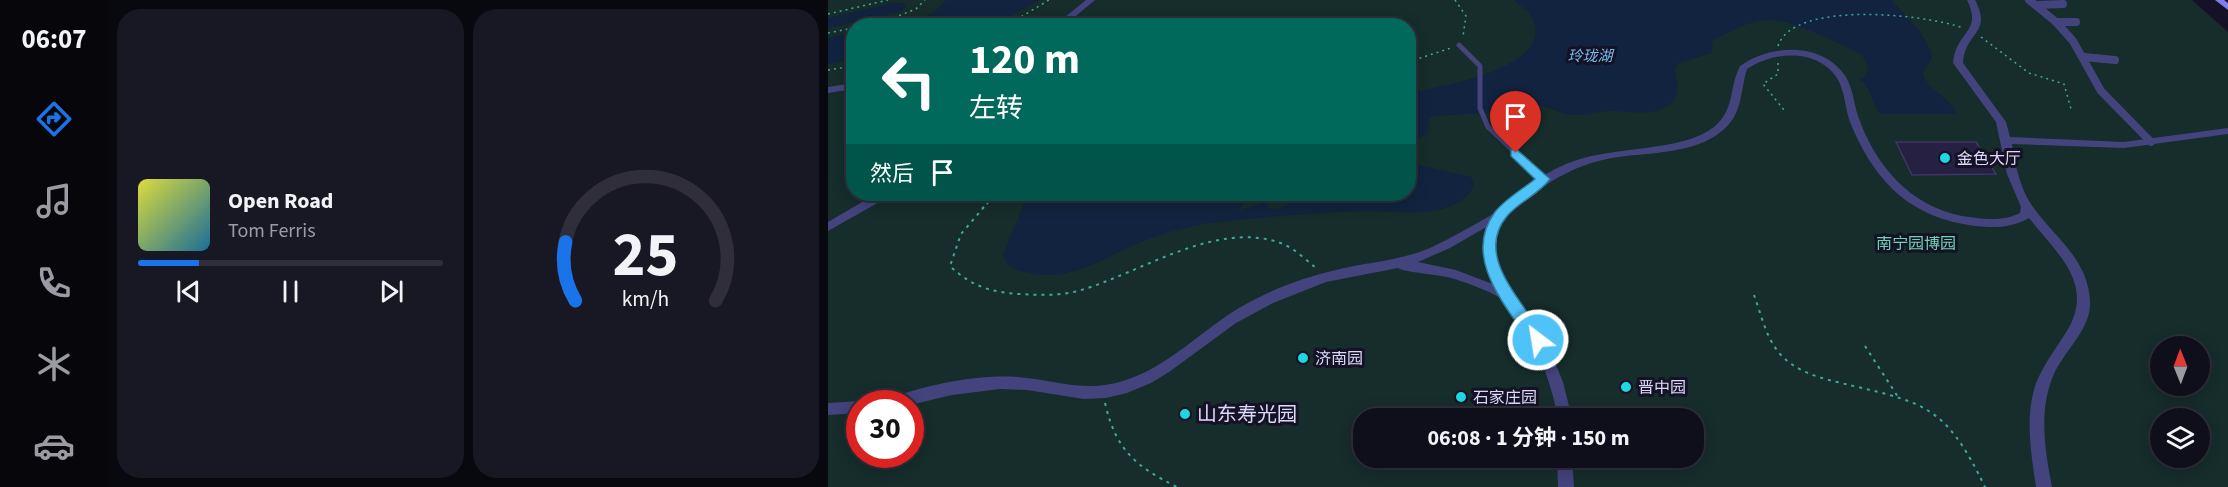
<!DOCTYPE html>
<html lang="zh">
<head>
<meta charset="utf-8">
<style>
  body { margin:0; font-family:"Source Sans 3","Noto Sans SC",sans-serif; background:#181724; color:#f1f3f6; height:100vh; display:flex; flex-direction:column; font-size:22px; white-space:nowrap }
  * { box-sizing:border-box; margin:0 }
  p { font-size:20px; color:#9b9ca3 }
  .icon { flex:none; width:33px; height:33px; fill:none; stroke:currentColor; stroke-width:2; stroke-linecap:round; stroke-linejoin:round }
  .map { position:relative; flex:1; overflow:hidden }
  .details { display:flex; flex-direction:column; gap:9px; padding:9px; background:#08080f; width:720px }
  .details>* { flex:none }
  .banner { position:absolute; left:18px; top:18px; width:570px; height:183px; border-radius:24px; box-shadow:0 3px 15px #0003,0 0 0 2px #2f2e3a; background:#00695c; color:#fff; overflow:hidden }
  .needle { width:39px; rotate:359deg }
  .fabs { position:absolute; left:1322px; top:336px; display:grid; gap:12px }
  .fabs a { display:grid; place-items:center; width:60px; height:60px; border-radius:50%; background:#0f0e1b; box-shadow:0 3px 15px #0003,0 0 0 2px #2f2e3a; font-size:30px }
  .speed { position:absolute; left:18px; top:390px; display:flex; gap:12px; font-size:30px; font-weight:700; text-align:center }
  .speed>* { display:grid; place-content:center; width:78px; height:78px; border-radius:50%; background:#0f0e1b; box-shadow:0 3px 15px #0003,0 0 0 2px #2f2e3a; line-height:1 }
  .speed .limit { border:9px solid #d22; background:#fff; color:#111 }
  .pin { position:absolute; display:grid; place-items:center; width:51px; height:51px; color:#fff; margin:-62px -26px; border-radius:50% 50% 50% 0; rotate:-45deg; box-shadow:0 0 6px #0007 }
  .pin .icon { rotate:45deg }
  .me { position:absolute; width:66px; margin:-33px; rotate:329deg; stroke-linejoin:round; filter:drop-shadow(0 0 4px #0008) }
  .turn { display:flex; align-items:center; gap:21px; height:126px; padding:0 24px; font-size:27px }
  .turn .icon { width:78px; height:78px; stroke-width:2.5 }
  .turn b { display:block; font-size:42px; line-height:51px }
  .then { display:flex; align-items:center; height:57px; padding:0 24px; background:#0003; gap:12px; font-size:22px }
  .details .widget { flex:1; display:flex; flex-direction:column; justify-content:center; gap:9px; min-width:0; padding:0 21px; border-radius:24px; background:#181724 }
  .details .dial { align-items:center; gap:0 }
  .dial svg { height:156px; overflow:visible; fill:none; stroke:#2f2e3a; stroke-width:7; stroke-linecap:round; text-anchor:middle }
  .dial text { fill:#f1f3f6; stroke:none }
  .song { display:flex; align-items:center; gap:18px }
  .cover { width:72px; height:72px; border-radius:9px; background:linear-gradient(135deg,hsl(60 70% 55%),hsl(200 70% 35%)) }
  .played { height:6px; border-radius:3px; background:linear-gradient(90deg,#1a73e8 20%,#2f2e3a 20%) }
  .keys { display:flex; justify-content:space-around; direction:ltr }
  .details .tiles { flex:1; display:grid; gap:9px; grid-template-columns:repeat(2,1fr) }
  .trip { position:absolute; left:525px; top:408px; width:351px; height:60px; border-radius:24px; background:#0f0e1b; box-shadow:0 3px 15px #0003,0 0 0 2px #2f2e3a; font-weight:700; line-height:60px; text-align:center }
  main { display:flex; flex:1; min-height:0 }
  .dock { display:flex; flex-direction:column; width:108px; justify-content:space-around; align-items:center; background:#06060b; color:#9b9ca3 }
  .dock .icon { width:42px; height:42px }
  .dock .active { color:#1a73e8 }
  .dock b { font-size:27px; color:#f1f3f6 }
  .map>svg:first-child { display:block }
  .green { fill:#162d2b; fill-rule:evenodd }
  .water { fill:#11233e }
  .building { fill:#262042; stroke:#3e356b; stroke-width:1.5 }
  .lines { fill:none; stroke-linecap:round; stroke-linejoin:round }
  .path-far1 { stroke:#3fa99e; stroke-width:1.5; stroke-dasharray:2 4; stroke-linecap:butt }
  .path { stroke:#3fa99e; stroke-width:2; stroke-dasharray:3 5; stroke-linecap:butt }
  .service { stroke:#43437d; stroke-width:5 }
  .pedestrian { stroke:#43437d; stroke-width:8 }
  .minor { fill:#43437d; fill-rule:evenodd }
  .secondary { fill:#7d7fee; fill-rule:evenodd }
  .route { fill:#4fc3f7; stroke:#337fa1; stroke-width:1.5 }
  .poi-dot { fill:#1ed7e2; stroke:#141224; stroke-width:2 }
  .labels { text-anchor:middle; stroke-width:6; stroke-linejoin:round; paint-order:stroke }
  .far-water-label { font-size:15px; font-style:italic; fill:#75bbed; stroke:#141224 }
  .poi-label { font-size:16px; fill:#dcd9fa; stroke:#141224; text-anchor:start }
  .park-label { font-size:16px; fill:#6ed1b4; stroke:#141224 }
  .near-poi-label { font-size:20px; fill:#dcd9fa; stroke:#141224; text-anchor:start }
</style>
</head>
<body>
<main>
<nav class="dock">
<b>06:07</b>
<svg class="icon active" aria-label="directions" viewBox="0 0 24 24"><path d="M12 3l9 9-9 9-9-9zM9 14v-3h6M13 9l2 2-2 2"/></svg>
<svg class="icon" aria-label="music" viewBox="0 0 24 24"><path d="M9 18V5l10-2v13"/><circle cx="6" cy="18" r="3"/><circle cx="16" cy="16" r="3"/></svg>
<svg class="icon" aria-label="phone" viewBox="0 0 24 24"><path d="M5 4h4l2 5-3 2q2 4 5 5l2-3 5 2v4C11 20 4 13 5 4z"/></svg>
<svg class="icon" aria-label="climate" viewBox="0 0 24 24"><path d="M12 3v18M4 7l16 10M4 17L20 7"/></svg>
<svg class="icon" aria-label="car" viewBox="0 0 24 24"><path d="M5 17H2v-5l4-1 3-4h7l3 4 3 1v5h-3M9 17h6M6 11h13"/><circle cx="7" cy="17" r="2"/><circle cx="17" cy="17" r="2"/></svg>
</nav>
<section class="details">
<div class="tiles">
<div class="widget">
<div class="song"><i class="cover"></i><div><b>Open Road</b><p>Tom Ferris</p></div></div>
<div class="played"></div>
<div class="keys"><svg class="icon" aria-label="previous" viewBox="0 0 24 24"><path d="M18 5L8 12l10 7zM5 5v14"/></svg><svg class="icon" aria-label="pause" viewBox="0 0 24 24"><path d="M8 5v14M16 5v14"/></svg><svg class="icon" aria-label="next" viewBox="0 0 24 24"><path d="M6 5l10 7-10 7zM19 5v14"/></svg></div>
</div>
<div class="widget dial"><svg viewBox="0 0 100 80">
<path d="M14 69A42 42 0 1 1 86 69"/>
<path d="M14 69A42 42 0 0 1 9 39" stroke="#1a73e8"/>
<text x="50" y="56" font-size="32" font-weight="700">25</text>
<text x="50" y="72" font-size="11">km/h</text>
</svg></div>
</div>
</section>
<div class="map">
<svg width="1400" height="487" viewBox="0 0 1400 487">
  <rect width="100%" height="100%" fill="#141224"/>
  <!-- green -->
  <path class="green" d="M 0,0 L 1364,0 L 1400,32 L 1400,487 L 0,487 ZM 26,26 L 580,26 L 580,194 L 26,194 ZM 1332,346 L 1371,346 L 1371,386 L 1332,386 ZM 32,404 L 82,404 L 82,454 L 32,454 ZM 536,418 L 866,418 L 866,458 L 536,458 ZM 1332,418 L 1371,418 L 1371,458 L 1332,458 Z"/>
  <!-- water -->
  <g class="water">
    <path d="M 118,0 L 211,0 L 166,25 L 79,25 L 106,12 Z"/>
    <path d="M 686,0 L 1063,0 C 1078,16 1099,35 1104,57 L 1095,73 C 1098,91 1121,94 1128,114 L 1054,114 C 1042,106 1046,88 1032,80 L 1038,75 L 1040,65 L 1033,54 C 1012,44 964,19 941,20 C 921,20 902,32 885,40 L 883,53 L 851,63 L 847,68 C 847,78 852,86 848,95 C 837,121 801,110 780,111 C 766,112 754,117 739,114 C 722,110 708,102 690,102 L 680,111 L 674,112 L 606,116 L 601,119 L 599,134 L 581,143 L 581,93 C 609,87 733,68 703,16 C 699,10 691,5 686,0 Z"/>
    <path d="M 64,3 L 75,3 L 79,6 L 72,12 L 0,28 L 0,18 Z"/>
    <path d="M 25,32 L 25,59 L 0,64 L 0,38 Z"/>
    <path d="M 581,154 L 590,165 L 643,177 L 646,184 C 642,196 632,203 620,207 C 593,217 562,210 534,211 C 486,213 431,217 384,223 C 360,226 336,233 313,242 C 275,257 246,282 202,273 C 189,271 179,268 175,255 L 196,204 L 205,194 L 420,194 L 411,200 L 417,202 L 410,211 L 440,201 L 440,208 C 449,211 455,207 462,202 L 483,202 L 497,194 L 580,194 Z"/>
  </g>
  <!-- building -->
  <path class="building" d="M 1068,142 L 1148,142 L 1168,174 L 1084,175 Z"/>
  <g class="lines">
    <!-- path-far1 -->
    <g class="path-far1">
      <path d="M 627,0 L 638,16 L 635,36"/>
      <path d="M 0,14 L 60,0"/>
      <path d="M 36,26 L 59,20"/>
      <path d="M 60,26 L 60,20 L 88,9 L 97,0"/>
      <path d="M 178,26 L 221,0"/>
      <path d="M 0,33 L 26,28"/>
      <path d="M 1153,37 L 1201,73 L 1236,84 L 1243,109"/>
      <path d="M 950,46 C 965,0 1097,14 1135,28"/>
      <path d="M 580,62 L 623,48"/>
      <path d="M 950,63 L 950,74 L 935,84 L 956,110"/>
      <path d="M 0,70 L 26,66"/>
      <path d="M 154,208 L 171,194"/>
    </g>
    <!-- path -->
    <g class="path">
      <path d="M 156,207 L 133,234 L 122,266 C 143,286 162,292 191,294 C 211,295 231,296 250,291 C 311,274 390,218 455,244 C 467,249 478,260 488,268"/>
      <path d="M 926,295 C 933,314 938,338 952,354 C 966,370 988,377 1009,382 C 1095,403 1116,402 1157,487"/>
      <path d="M 1037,346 L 1070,397"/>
      <path d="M 277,403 C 288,450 307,466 349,487"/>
    </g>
    <!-- service -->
    <path class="service" d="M 631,45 L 652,66 L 652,108 L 660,127 L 715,179"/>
    <!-- pedestrian -->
    <g class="pedestrian">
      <path d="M 1201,0 L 1228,22 L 1245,41 L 1273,91 L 1323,142"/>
      <path d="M 1210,5 L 1235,4"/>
      <path d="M 1228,22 L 1248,22"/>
      <path d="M 1256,57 L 1287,60"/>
    </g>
    <!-- minor -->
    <g class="minor">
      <path d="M 258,0 L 267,0 L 236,26 L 226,26 Z"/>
      <path d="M 1139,0 L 1147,0 C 1165,34 1137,31 1135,63 L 1178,122 L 1182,137 L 1296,142 L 1400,128 L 1400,134 L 1296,148 L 1184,144 C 1187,163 1191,184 1201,201 C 1222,235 1260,256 1262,301 C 1264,328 1237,350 1226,374 C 1210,409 1217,451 1224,487 L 1208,487 C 1203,454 1197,418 1207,386 C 1214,367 1226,351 1237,334 C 1269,285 1230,255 1201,218 C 1181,230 1157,228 1135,224 C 1076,213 1044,176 1022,122 C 1017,108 1017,91 1009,78 C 989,48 946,51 919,69 C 912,92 915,114 894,131 C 865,155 819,152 784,158 C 750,164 722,180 695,202 C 670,222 663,237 672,269 L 721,348 L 735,382 L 744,418 L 730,418 C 723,383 712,351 691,321 C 688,315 683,307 678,302 C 668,293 637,282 623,278 C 610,274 578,273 570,268 L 498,282 L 445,303 L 408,323 L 341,372 L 323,383 L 299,393 L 278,398 L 256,399 L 199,390 L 172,389 L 124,395 L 82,405 L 55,404 L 57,400 C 96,385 149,374 190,377 C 226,380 259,393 295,381 C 342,367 376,327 418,304 C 445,289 477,277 508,270 C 539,262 572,261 602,248 C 625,237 648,224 670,211 C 678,206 685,198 692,192 C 709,179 726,168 746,161 C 787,146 854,152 886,127 C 907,110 901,87 912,66 C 942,44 995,41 1018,77 C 1025,89 1026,104 1030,116 C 1047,165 1082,206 1134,216 C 1153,219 1175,222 1192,213 L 1193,207 L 1179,174 L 1168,122 L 1125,63 C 1128,30 1155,33 1139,0 ZM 660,226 C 653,247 657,265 667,285 L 628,270 L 590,262 L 622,248 Z"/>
      <path d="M 26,83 L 26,89 L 0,93 L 0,87 Z"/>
      <path d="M 48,194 L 62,194 L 60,197 L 0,231 L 0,222 Z"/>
      <path d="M 32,401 L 38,404 L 32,404 L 32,413 L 0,415 L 0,403 Z"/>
      <path d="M 729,458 L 744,458 L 746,487 L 730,487 Z"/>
    </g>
    <!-- secondary -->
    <path class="secondary" d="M 1387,0 L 1396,0 L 1400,3 L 1400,10 Z"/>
  </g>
  <!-- route -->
  <path class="route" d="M 688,149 L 722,179 C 711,194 691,202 679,216 C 644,258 700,305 717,340 L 710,346 L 704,345 C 679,307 633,258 667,212 C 677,199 695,189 707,179 L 683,156 L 683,150 Z"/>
  <!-- markers -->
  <g class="poi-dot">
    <circle cx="1117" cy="158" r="6"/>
    <circle cx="475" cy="358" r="6"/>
    <circle cx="798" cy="387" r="6"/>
    <circle cx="633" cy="397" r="6"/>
    <circle cx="357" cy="414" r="6"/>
  </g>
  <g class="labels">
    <!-- far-water labels -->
    <g class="far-water-label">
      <text x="762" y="61">玲珑湖</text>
    </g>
    <!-- poi labels -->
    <g class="poi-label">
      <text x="1129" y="164">金色大厅</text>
      <text x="487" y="364">济南园</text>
      <text x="810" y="393">晋中园</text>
      <text x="645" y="403">石家庄园</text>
    </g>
    <!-- park labels -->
    <g class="park-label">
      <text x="1088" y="249">南宁园博园</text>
    </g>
    <!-- near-poi labels -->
    <g class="near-poi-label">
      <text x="369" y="421">山东寿光园</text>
    </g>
  </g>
</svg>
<div class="fabs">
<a><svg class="needle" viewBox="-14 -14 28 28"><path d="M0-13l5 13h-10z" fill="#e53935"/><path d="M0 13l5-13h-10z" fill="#9b9ca3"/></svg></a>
<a><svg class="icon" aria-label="layers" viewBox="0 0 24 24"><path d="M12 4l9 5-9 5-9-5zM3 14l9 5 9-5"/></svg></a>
</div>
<div class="speed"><div class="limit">30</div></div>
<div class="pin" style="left:688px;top:153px;background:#d93025"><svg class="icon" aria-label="arrive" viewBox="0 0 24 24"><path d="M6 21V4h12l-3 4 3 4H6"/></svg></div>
<svg class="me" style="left:710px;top:340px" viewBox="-20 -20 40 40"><circle r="17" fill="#4fc3f7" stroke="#fff" stroke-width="3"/><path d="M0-11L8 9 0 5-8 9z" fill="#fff"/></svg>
<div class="trip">06:08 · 1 分钟 · 150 m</div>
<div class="banner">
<div class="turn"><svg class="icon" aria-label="left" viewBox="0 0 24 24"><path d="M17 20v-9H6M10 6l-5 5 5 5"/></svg><div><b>120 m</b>左转</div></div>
<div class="then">然后<svg class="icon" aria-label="arrive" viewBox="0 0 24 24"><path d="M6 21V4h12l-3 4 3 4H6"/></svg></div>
</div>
</div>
</main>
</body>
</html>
